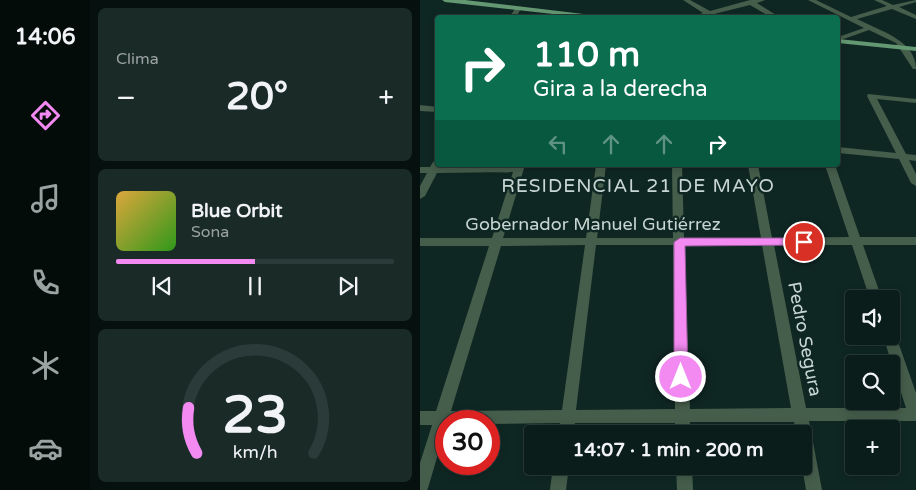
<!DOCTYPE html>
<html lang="es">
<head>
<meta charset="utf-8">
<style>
  body { margin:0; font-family:"Varela Round",sans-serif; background:#192a27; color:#f1f3f6; height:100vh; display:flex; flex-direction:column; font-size:19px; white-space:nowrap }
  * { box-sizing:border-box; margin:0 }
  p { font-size:16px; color:#9aa2a2 }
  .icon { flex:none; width:28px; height:28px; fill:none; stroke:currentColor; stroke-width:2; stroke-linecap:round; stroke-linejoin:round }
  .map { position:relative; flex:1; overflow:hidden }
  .details { display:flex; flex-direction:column; gap:8px; padding:8px; background:#06100e; width:330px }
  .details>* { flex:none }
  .top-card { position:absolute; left:15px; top:15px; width:405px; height:152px; border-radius:5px; box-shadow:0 2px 8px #0003,0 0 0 1px #2b3b39; background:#0b6e4f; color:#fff; overflow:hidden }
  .fabs { position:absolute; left:425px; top:290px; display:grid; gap:10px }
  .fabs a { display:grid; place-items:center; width:55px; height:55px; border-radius:5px; background:#0b1d1a; box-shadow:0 2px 8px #0003,0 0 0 1px #2b3b39; font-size:25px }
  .speed { position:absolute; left:15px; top:410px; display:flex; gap:10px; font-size:25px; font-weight:700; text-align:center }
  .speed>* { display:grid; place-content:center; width:65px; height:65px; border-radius:50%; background:#0b1d1a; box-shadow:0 2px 8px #0003,0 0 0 1px #2b3b39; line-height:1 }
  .speed .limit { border:8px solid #d22; background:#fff; color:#111 }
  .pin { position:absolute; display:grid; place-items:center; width:42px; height:42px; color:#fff; margin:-21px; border:2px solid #fff; border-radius:50%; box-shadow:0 1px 5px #0007 }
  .me { position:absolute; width:55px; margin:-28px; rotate:0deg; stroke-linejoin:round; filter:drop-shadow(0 0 4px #0008) }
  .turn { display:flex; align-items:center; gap:18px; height:105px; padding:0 15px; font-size:22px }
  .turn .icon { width:65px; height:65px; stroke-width:2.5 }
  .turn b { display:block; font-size:35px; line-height:42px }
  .lanes { display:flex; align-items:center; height:48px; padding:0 15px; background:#0003; justify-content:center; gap:25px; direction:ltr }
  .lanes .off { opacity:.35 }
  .big { font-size:38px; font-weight:700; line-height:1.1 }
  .details .card { flex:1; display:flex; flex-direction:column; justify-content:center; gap:8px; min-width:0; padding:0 18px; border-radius:8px; background:#192a27 }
  .details .dial { align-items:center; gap:0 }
  .dial svg { height:130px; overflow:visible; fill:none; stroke:#2b3b39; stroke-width:7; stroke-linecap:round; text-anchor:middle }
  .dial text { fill:#f1f3f6; stroke:none }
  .song { display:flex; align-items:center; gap:15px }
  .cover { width:60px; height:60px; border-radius:8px; background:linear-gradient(135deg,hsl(40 70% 55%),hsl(110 70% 35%)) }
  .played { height:5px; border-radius:2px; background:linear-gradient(90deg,#f28af2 50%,#2b3b39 50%) }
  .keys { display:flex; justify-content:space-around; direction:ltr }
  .heat { display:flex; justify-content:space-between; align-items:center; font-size:28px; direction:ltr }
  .trip { position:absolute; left:104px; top:425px; width:288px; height:50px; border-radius:5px; background:#0b1d1a; box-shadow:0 2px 8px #0003,0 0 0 1px #2b3b39; font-weight:700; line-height:50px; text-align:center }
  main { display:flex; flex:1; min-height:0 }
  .tabs { display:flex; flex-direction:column; width:90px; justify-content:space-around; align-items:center; background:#040c0a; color:#9aa2a2 }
  .tabs .icon { width:35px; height:35px }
  .tabs .selected { color:#f28af2 }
  .tabs b { font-size:22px; color:#f1f3f6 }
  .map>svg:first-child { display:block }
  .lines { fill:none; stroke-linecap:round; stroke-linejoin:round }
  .path { stroke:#5b6f6b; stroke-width:1; stroke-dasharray:2.5 1; stroke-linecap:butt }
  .minor { fill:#455d4b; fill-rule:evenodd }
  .major { fill:#649872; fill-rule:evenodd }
  .route { fill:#f28af2; stroke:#9d5a9d }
  .labels { text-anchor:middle; stroke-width:5; stroke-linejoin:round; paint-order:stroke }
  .street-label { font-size:18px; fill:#c8d6d3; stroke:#0f2723 }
  .neighbourhood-label { font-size:19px; letter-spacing:1px; fill:#c8d6d3; stroke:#0f2723 }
</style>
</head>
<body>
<main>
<nav class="tabs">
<b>14:06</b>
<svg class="icon selected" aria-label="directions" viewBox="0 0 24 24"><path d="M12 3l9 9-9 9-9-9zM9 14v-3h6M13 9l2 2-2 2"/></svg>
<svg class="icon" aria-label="music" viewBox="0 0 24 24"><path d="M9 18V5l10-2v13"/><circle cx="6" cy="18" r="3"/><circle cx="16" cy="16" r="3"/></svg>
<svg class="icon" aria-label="phone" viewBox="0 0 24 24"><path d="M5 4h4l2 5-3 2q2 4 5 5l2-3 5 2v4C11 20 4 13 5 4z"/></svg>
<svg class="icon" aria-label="climate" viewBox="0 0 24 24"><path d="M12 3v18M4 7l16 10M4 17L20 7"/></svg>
<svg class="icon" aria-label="car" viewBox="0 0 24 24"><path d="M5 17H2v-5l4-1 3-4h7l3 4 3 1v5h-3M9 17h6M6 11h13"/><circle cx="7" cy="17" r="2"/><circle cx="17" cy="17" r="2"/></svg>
</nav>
<section class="details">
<div class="card"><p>Clima</p>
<div class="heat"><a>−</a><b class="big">20°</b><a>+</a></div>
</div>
<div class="card">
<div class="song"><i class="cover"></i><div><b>Blue Orbit</b><p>Sona</p></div></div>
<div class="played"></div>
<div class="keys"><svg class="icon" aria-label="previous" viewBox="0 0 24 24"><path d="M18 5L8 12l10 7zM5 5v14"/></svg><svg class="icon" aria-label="pause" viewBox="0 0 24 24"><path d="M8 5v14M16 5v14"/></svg><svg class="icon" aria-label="next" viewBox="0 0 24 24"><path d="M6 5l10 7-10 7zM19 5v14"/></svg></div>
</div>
<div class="card dial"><svg viewBox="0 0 100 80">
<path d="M14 69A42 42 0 1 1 86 69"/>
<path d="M14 69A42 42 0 0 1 9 41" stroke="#f28af2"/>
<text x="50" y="56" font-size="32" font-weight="700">23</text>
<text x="50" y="72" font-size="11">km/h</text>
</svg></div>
</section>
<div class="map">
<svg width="496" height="490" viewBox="0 0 496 490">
  <rect width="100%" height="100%" fill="#0f2723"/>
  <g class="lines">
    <!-- path -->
    <path class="path" d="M 199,15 L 225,18"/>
    <!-- minor -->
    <g class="minor">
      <path d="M 263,0 L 270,0 L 290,11 L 330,0 L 345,0 L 337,3 L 361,18 L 352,18 L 330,5 L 294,14 L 291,17 L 268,18 L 283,13 Z"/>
      <path d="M 388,0 L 396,0 L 431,17 L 467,6 L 454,0 L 462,0 L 473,5 L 496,0 L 496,2 L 479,7 L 496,15 L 496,19 L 472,9 L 437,19 C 458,30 496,40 496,69 L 493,69 L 476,43 L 449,30 L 418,41 L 418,37 L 444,28 Z"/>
      <path d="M 96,7 L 101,8 L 96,18 L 89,18 Z"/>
      <path d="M 448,94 L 496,99 L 496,103 L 457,99 L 486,154 L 496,155 L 496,161 L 489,160 L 496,174 L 496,186 L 491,183 L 479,159 L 418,153 L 418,147 L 476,153 L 447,96 Z"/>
      <path d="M 0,105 L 18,107 L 18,112 L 0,111 Z"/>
      <path d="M 18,158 L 18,165 L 21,165 L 20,167 L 105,165 L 83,238 L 166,238 L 176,165 L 186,165 L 177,238 L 253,238 L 252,165 L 262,165 L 264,238 L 341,238 L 328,165 L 338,165 L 352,238 L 429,237 L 405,165 L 415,165 L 440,237 L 496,237 L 496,245 L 443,245 L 462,299 L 450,299 L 432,245 L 354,245 L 386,408 L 486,408 L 463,336 L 471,336 L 471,332 L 476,336 L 496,393 L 496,421 L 389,421 L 402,490 L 386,490 L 382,466 L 382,434 L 376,434 L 374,422 L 270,422 L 271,434 L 255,434 L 255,423 L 155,423 L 154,434 L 138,434 L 140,423 L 69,424 L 69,421 L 26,421 L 26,427 L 8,488 L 7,490 L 0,490 L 0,463 L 12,425 L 0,425 L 0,411 L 16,411 L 69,246 L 0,246 L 0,238 L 72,238 L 93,172 L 17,173 L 5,196 L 0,199 L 0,186 L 7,173 L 0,173 L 0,167 L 10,167 L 15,159 ZM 165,245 L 142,410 L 31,411 L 81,246 ZM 176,245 L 253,245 L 255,409 L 156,410 ZM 264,245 L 342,245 L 371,408 L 270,409 Z"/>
      <path d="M 133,466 L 149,466 L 146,490 L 130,490 Z"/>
      <path d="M 256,466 L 272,466 L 273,490 L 257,490 Z"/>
    </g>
    <!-- major -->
    <g class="major">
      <path d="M 22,0 L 45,0 L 197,18 L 169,18 L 25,2 Z"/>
      <path d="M 418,39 L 496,47 L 496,51 L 418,43 Z"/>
    </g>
  </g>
  <!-- route -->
  <path class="route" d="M 260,238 L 384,238 L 389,242 L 384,245 L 265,246 L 268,377 L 266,381 L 261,383 L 256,381 L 254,377 L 254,242 Z"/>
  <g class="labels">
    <!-- street labels -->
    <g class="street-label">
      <text x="173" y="230">Gobernador Manuel Gutiérrez</text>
      <text transform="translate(385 339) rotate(79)" y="6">Pedro Segura</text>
    </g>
    <!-- neighbourhood labels -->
    <g class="neighbourhood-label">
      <text x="218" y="192">RESIDENCIAL 21 DE MAYO</text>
    </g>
  </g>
</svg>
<div class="fabs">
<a><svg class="icon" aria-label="sound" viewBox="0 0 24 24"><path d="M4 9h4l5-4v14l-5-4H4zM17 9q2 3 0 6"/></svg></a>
<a><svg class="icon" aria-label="search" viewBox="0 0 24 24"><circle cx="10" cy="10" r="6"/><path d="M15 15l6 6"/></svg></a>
<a>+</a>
</div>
<div class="speed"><div class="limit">30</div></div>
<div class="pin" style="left:384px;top:242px;background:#d93025"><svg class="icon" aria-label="arrive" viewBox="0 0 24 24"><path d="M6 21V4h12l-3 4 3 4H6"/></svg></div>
<svg class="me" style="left:261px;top:377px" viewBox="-20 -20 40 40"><circle r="17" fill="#f28af2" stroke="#fff" stroke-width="3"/><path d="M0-11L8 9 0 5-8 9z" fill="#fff"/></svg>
<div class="trip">14:07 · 1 min · 200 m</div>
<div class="top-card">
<div class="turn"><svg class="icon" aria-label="right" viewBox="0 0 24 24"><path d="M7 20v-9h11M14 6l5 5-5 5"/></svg><div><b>110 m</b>Gira a la derecha</div></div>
<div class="lanes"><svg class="icon off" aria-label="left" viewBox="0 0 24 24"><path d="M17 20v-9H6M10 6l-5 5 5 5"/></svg><svg class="icon off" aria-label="ahead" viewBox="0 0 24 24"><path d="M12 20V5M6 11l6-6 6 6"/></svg><svg class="icon off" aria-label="ahead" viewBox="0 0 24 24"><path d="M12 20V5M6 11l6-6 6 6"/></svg><svg class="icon" aria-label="right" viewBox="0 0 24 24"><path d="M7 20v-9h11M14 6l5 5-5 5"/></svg></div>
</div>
</div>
</main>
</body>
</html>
